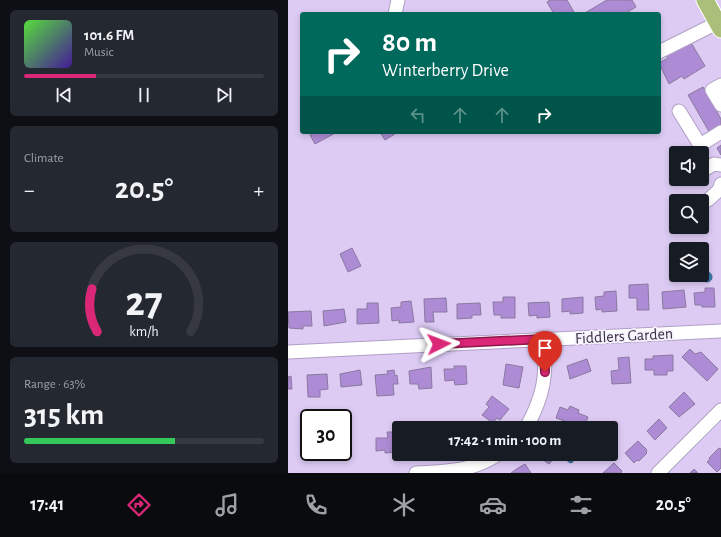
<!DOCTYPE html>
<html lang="en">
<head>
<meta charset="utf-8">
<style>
  body { margin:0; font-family:"Alegreya Sans",sans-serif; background:#242831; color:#f1f3f6; height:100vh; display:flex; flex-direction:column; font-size:15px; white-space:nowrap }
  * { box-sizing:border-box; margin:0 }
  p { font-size:13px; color:#9ea1a6 }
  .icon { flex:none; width:22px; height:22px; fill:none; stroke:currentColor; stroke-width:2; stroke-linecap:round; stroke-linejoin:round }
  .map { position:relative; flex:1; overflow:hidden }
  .drawer { display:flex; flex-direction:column; gap:10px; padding:10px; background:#0d0f14; width:288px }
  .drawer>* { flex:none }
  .hud { position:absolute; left:12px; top:12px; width:361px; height:122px; border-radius:4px; box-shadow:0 2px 6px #0003; background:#00695c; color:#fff; overflow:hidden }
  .controls { position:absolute; left:381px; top:146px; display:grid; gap:8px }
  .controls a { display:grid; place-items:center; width:40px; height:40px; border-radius:4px; background:#171b24; box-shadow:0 2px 6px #0003; font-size:20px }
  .speed { position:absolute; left:12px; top:409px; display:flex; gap:8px; font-size:20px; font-weight:700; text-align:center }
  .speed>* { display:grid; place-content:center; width:52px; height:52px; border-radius:50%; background:#171b24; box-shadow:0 2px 6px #0003; line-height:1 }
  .speed .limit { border:2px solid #111; border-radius:6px; background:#fff; color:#111 }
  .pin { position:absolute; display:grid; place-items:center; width:34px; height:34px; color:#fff; margin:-41px -17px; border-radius:50% 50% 50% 0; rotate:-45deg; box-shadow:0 0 4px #0007 }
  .pin .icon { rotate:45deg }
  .me { position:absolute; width:44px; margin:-22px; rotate:87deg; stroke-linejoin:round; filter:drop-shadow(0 0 3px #0008) }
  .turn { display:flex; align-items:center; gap:14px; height:84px; padding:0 16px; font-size:18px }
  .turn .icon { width:52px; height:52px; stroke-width:2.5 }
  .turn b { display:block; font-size:28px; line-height:34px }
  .lanes { display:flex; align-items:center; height:38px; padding:0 16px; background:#0003; justify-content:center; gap:20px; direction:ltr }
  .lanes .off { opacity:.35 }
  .big { font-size:30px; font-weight:700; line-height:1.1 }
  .drawer .tile { flex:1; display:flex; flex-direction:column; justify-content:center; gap:6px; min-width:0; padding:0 14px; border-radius:6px; background:#242831 }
  .drawer .dial { align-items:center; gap:0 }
  .dial svg { height:104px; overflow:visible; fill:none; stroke:#363941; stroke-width:7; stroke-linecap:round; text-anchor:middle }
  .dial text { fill:#f1f3f6; stroke:none }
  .song { display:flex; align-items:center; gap:12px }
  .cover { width:48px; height:48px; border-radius:6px; background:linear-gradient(135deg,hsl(110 70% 55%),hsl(260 70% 35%)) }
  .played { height:4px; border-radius:2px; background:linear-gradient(90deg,#db2777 30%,#363941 30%) }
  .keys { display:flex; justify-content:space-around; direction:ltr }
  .heat { display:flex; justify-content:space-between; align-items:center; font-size:22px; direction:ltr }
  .charge { height:6px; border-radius:3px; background:linear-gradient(90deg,#34c759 63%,#363941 0) }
  .trip { position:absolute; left:104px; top:421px; width:226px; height:40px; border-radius:4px; background:#171b24; box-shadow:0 2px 6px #0003; font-weight:700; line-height:40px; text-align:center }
  .tab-bar { display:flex; height:64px; justify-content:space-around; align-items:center; background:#090b0e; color:#9ea1a6 }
  .tab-bar .icon { width:28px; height:28px }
  .tab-bar .active { color:#db2777 }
  .tab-bar b { font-size:18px; color:#f1f3f6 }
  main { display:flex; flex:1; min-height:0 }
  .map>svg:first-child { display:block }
  .water { fill:#387fb5; stroke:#386892 }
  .building { fill:#ae8cd5; stroke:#89799e }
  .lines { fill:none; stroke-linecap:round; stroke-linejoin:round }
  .minor-casing { stroke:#b09fc6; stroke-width:15 }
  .major-casing { stroke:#fff; stroke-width:19 }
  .minor { stroke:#fff; stroke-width:13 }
  .major { stroke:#acbf7a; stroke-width:17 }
  .route-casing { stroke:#8e194d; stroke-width:10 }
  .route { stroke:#db2777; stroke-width:7 }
  .labels { text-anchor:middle; stroke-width:3.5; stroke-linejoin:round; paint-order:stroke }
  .street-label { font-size:16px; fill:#393142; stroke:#f7f2ff }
</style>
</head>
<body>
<main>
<section class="drawer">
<div class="tile">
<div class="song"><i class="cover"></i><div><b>101.6 FM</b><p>Music</p></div></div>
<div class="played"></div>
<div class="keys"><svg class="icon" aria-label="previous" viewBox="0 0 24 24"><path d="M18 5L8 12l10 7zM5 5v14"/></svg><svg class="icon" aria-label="pause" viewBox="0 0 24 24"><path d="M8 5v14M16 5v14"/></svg><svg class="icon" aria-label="next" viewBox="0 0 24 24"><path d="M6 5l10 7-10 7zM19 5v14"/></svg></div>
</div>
<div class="tile"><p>Climate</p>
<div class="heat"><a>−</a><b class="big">20.5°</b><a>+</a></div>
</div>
<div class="tile dial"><svg viewBox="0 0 100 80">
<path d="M14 69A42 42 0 1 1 86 69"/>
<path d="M14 69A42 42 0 0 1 10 36" stroke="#db2777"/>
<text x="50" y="56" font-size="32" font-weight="700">27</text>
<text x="50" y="72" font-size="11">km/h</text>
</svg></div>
<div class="tile"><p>Range · 63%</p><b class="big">315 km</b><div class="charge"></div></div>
</section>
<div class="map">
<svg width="433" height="473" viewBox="0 0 433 473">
  <rect width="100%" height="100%" fill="#ddcbf4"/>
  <!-- water -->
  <g class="water">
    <circle cx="419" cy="277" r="5"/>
    <path d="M 276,454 L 283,455 L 285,462 L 282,463 L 275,457 Z"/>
  </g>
  <!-- building -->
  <g class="building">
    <path d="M 262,0 L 279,0 L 287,14 L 266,14 L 259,2 Z"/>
    <path d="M 319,0 L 344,0 L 348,7 L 336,14 L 295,14 Z"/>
    <path d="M 402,41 L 417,66 L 396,79 L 394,76 L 381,84 L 371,63 L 380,58 L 378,55 Z"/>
    <path d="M 415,87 L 433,119 L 433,128 L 423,135 L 400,95 Z"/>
    <path d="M 27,132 L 49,132 L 27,144 L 22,135 Z"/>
    <path d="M 92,132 L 110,132 L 97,140 Z"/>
    <path d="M 433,145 L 433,155 L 429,148 Z"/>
    <path d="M 64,248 L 73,266 L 60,272 L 52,254 Z"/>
    <path d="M 360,284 L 361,310 L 349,310 L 349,298 L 341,298 L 341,285 Z"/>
    <path d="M 417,288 L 426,288 L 427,307 L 414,307 L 413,305 L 407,305 L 406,293 L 417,292 Z"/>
    <path d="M 396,290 L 398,307 L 375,309 L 374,292 Z"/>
    <path d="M 328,291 L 329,311 L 314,312 L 314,309 L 308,310 L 307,297 L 316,296 L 316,292 Z"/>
    <path d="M 215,297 L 227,297 L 227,318 L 213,318 L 213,315 L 206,315 L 205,302 L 215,302 Z"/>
    <path d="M 295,297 L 295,313 L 282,314 L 282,311 L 274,312 L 274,299 Z"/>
    <path d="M 158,298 L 159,312 L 145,312 L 146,322 L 137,322 L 136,299 Z"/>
    <path d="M 123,301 L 126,322 L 111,323 L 111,320 L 104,321 L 103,308 L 113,307 L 113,302 Z"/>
    <path d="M 261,302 L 262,317 L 249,318 L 249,315 L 241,316 L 240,303 Z"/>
    <path d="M 79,303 L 90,303 L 91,323 L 69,324 L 69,309 L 79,309 Z"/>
    <path d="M 192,303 L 193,315 L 184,315 L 184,318 L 169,319 L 169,304 Z"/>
    <path d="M 56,309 L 58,322 L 36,326 L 35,311 Z"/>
    <path d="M 23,311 L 24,326 L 15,326 L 15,329 L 1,328 L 0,312 Z"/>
    <path d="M 402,349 L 407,354 L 413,352 L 430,369 L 419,381 L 394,357 Z"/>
    <path d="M 385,355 L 385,371 L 379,371 L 379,375 L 366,375 L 366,370 L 357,370 L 357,359 L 365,359 L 365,356 Z"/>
    <path d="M 341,357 L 343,383 L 324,384 L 323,371 L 331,370 L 330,358 Z"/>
    <path d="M 299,359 L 303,371 L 282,379 L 279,366 Z"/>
    <path d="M 218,364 L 235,367 L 231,388 L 215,385 Z"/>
    <path d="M 166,366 L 178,366 L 179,384 L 167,385 L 166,380 L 157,381 L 156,369 L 166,369 Z"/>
    <path d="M 143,367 L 144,388 L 131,389 L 130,384 L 122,384 L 121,371 Z"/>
    <path d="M 72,370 L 74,385 L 53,387 L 52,374 Z"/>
    <path d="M 106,370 L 107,376 L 109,375 L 110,384 L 105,384 L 106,395 L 89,396 L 87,375 L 100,374 L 99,371 Z"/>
    <path d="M 39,374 L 40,389 L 32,390 L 32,397 L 20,397 L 19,375 Z"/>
    <path d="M 3,376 L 4,389 L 0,389 L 0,377 Z"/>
    <path d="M 396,392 L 407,404 L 391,417 L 381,407 Z"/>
    <path d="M 204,396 L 221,409 L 212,420 L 209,418 L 205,423 L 194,415 L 201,407 L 198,404 Z"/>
    <path d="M 282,406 L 291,410 L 290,413 L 300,417 L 296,428 L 283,428 L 285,424 L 268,418 L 272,407 L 280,410 Z"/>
    <path d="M 371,419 L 379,428 L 367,440 L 359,431 Z"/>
    <path d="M 168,424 L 170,428 L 160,428 L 160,427 Z"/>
    <path d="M 99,432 L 108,432 L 109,437 L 111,437 L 111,452 L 97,453 L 97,450 L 88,451 L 88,438 L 100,438 Z"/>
    <path d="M 350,441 L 359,450 L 358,452 L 359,453 L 351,461 L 349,460 L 346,463 L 337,453 Z"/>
    <path d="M 21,443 L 21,452 L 36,452 L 36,455 L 14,457 L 13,444 Z"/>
    <path d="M 431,448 L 433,449 L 433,468 L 429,472 L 419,462 L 422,459 L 421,458 Z"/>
    <path d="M 247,454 L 265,454 L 268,456 L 261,464 Z"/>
    <path d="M 326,463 L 334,471 L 333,473 L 315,473 Z"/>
    <path d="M 237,464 L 243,473 L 223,473 L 230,468 Z"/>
    <path d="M 406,469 L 410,473 L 402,473 Z"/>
  </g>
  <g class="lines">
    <defs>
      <g id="minor">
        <path d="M 107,14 L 110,0"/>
        <path d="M 371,52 L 429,23"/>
        <path d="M 433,85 L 424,90 L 433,105"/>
        <path d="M 391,111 L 412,145 L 433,132"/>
        <path d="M 414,171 L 426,164 L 433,165"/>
        <path d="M 420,200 L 431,190 L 433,184"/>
        <path d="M 0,352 L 433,331"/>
        <path d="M 238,428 C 256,396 259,375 256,339"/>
        <path d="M 128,473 C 160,471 183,472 210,454"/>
        <path d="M 370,473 L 433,410"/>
      </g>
      <path id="major" d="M 417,0 L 433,29"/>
    </defs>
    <!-- minor casing -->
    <use href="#minor" class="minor-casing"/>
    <!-- major casing -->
    <use href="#major" class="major-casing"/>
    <!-- minor -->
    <use href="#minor" class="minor"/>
    <!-- major -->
    <use href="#major" class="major"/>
  </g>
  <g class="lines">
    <defs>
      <path id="route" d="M 151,344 L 256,339 L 257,372"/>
    </defs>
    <!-- route casing -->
    <use href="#route" class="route-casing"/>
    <!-- route -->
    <use href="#route" class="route"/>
  </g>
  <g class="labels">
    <!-- street labels -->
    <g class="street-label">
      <text transform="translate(336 335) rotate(-3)" y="6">Fiddlers Garden</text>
    </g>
  </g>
</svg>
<div class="controls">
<a><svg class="icon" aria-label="sound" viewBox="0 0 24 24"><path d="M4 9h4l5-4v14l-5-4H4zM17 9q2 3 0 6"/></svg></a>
<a><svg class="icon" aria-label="search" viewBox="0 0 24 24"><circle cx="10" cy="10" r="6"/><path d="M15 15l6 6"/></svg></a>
<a><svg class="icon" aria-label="layers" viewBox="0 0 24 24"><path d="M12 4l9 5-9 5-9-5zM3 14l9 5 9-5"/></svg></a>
</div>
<div class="speed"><div class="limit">30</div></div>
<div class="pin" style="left:257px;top:372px;background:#d93025"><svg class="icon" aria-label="arrive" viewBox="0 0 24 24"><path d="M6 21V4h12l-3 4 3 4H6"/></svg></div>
<svg class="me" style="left:151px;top:344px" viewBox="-20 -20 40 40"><path d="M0-17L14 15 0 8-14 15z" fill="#db2777" stroke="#fff" stroke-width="4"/></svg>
<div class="trip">17:42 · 1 min · 100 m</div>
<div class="hud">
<div class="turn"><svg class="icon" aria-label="right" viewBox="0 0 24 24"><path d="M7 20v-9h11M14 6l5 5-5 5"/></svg><div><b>80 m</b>Winterberry Drive</div></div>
<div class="lanes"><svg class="icon off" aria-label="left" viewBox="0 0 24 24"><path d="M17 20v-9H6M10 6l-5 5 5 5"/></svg><svg class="icon off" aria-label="ahead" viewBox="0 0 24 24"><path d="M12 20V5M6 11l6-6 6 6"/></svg><svg class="icon off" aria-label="ahead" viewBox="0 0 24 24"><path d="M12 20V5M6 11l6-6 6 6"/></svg><svg class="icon" aria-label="right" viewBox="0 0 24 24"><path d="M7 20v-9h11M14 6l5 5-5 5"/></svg></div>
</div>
</div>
</main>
<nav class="tab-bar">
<b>17:41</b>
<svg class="icon active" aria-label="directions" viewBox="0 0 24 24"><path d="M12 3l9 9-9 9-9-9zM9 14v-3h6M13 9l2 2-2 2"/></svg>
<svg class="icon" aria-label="music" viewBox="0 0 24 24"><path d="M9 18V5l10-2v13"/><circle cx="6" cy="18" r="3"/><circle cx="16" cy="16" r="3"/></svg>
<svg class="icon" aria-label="phone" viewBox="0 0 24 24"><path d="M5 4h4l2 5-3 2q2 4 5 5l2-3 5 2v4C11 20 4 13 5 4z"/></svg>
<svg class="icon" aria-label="climate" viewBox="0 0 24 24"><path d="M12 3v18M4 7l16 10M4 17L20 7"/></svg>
<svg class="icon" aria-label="car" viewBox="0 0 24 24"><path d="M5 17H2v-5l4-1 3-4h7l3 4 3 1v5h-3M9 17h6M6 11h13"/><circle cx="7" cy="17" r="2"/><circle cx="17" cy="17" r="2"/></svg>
<svg class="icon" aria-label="filters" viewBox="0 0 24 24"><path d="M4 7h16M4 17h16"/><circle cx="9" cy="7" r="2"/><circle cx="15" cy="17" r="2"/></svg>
<b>20.5°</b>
</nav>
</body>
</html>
